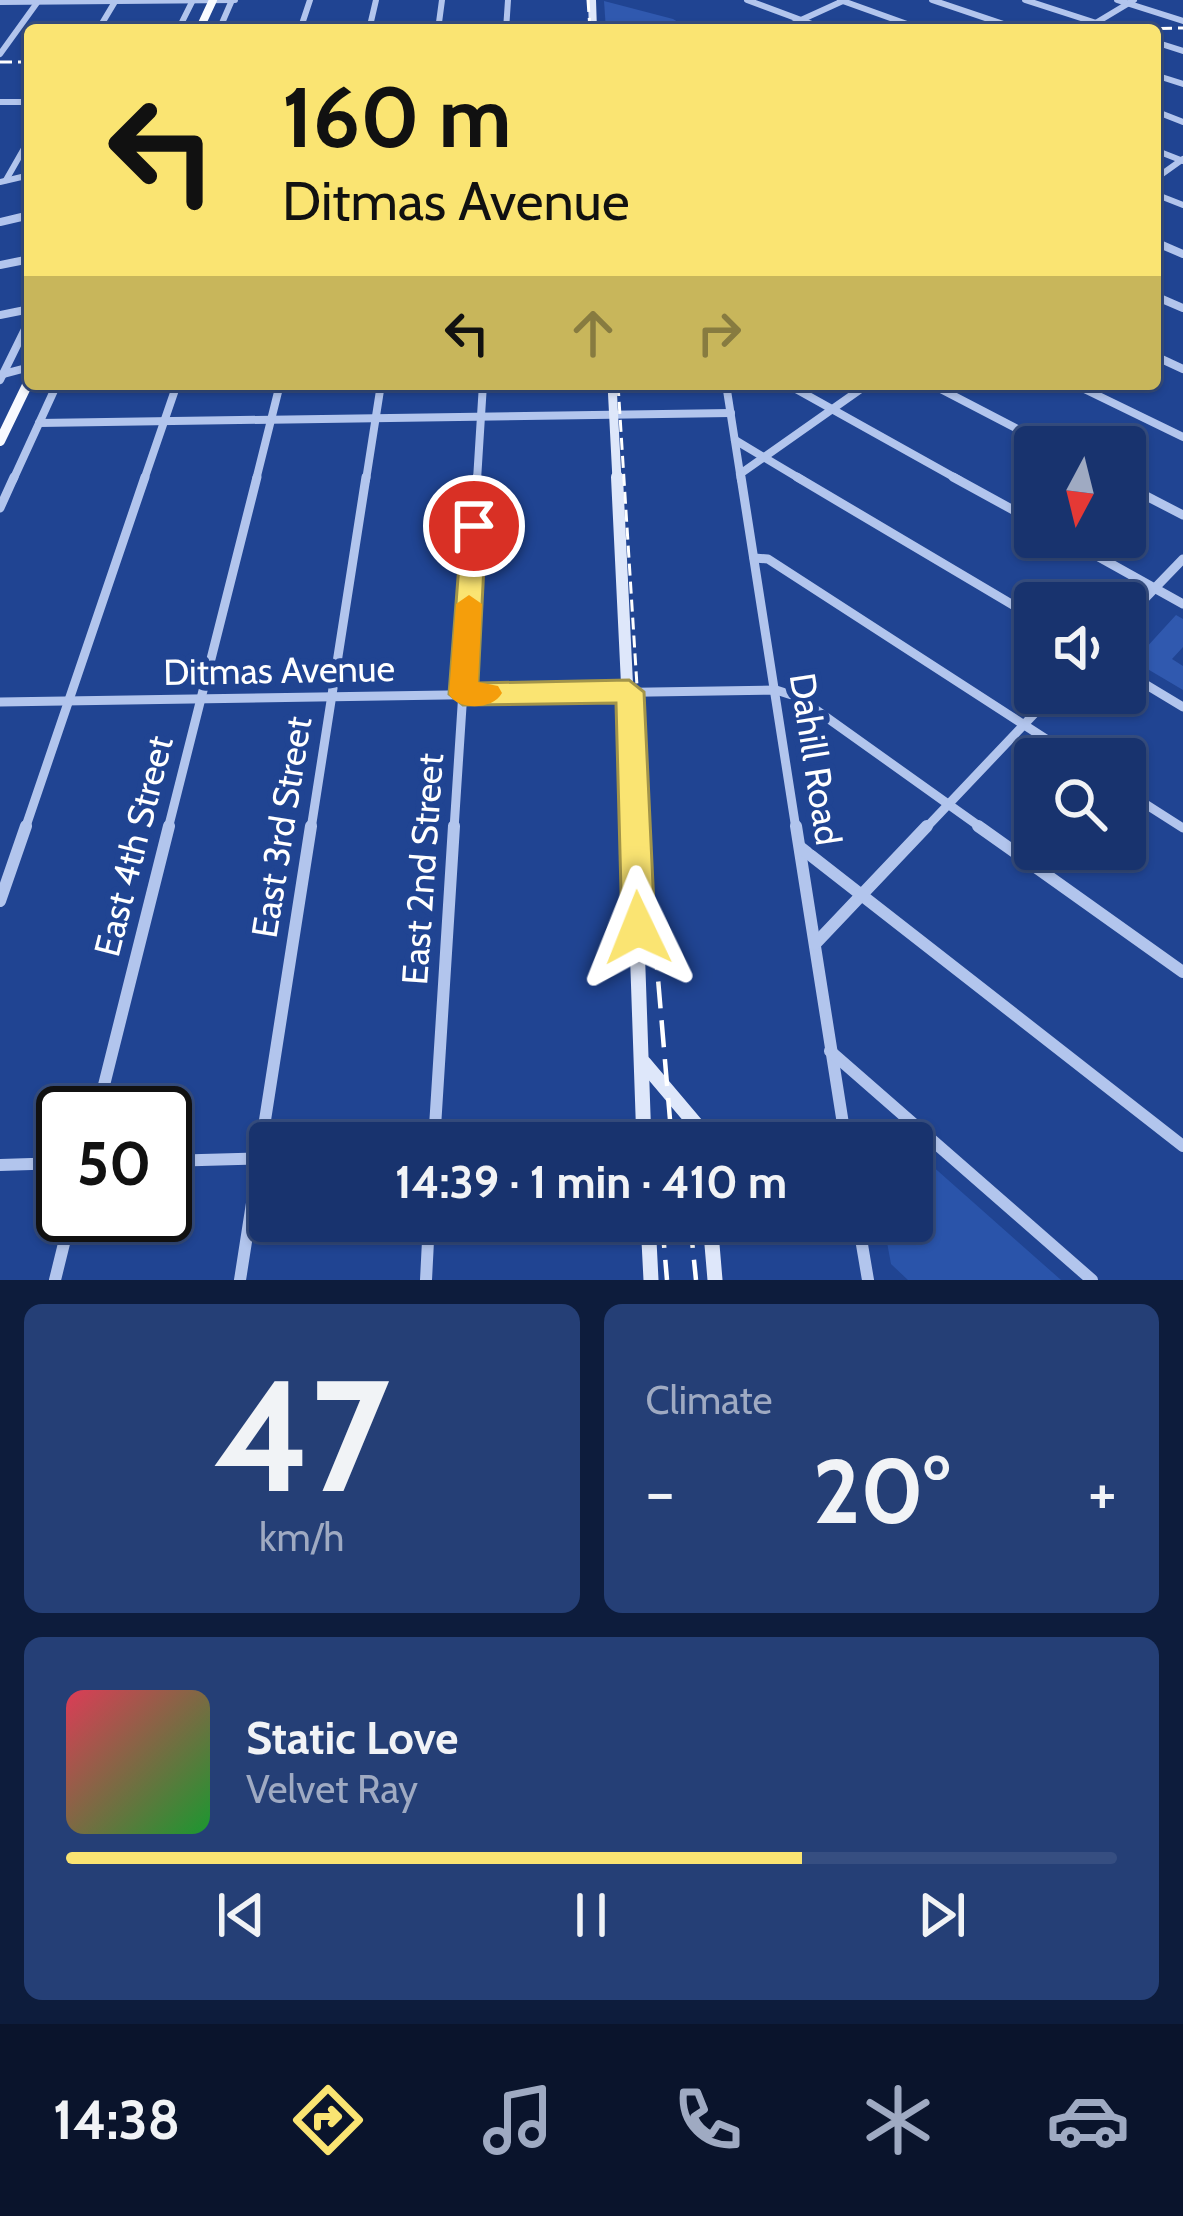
<!DOCTYPE html>
<html lang="en">
<head>
<meta charset="utf-8">
<style>
  body { margin:0; font-family:Cabin,sans-serif; background:#253f76; color:#f1f3f6; height:100vh; display:flex; flex-direction:column; font-size:45px; white-space:nowrap }
  * { box-sizing:border-box; margin:0 }
  p { font-size:39px; color:#9faac2 }
  .icon { flex:none; width:66px; height:66px; fill:none; stroke:currentColor; stroke-width:2; stroke-linecap:round; stroke-linejoin:round }
  .map { position:relative; height:1280px; overflow:hidden }
  .panel { display:flex; flex-direction:column; gap:24px; padding:24px; background:#0d1c3c; flex:1 }
  .panel>* { flex:none }
  .top-card { position:absolute; left:24px; top:24px; width:1137px; height:366px; border-radius:12px; box-shadow:0 3px 9px #0004,0 0 0 3px #364e81; background:#fae472; color:#111; overflow:hidden }
  .needle { width:78px; rotate:187deg }
  .buttons { position:absolute; left:1014px; top:426px; display:grid; gap:24px }
  .buttons a { display:grid; place-items:center; width:132px; height:132px; border-radius:12px; background:#18336e; box-shadow:0 3px 9px #0004,0 0 0 3px #364e81; font-size:60px }
  .speed { position:absolute; left:36px; top:1086px; display:flex; gap:24px; font-size:60px; font-weight:700; text-align:center }
  .speed>* { display:grid; place-content:center; width:156px; height:156px; border-radius:50%; background:#18336e; box-shadow:0 3px 9px #0004,0 0 0 3px #364e81; line-height:1 }
  .speed .limit { border:6px solid #111; border-radius:18px; background:#fff; color:#111 }
  .pin { position:absolute; display:grid; place-items:center; width:102px; height:102px; color:#fff; margin:-51px; border:6px solid #fff; border-radius:50%; box-shadow:0 3px 12px #0007 }
  .me { position:absolute; width:132px; margin:-66px; rotate:358deg; stroke-linejoin:round; filter:drop-shadow(0 0 9px #0008) }
  .turn { display:flex; align-items:center; gap:42px; height:252px; padding:0 60px; font-size:54px }
  .turn .icon { width:156px; height:156px; stroke-width:2.5 }
  .turn b { display:block; font-size:84px; line-height:102px }
  .lanes { display:flex; align-items:center; height:114px; padding:0 60px; background:#0003; justify-content:center; gap:60px; direction:ltr }
  .lanes .off { opacity:.35 }
  .big { font-size:90px; font-weight:700; line-height:1.1 }
  .panel .tile { flex:1; display:flex; flex-direction:column; justify-content:center; gap:18px; min-width:0; padding:0 42px; border-radius:18px; background:#253f76 }
  .panel .dial { align-items:center; gap:0 }
  .dial b { font-size:156px; line-height:1 }
  .song { display:flex; align-items:center; gap:36px }
  .cover { width:144px; height:144px; border-radius:18px; background:linear-gradient(135deg,hsl(350 70% 55%),hsl(130 70% 35%)) }
  .played { height:12px; border-radius:6px; background:linear-gradient(90deg,#fae472 70%,#364e81 70%) }
  .keys { display:flex; justify-content:space-around; direction:ltr }
  .heat { display:flex; justify-content:space-between; align-items:center; font-size:66px; direction:ltr }
  .panel .tiles { flex:1; display:grid; gap:24px; grid-template-columns:1fr 1fr }
  .tile:last-child { grid-column:span 2 }
  .trip { position:absolute; left:249px; top:1122px; width:684px; height:120px; border-radius:12px; background:#18336e; box-shadow:0 3px 9px #0004,0 0 0 3px #364e81; font-weight:700; line-height:120px; text-align:center }
  .menu { display:flex; height:192px; justify-content:space-around; align-items:center; background:#0a142c; color:#9faac2 }
  .menu .icon { width:84px; height:84px }
  .menu .active { color:#fae472 }
  .menu b { font-size:54px; color:#f1f3f6 }
  .map>svg:first-child { display:block }
  .green { fill:#2a54aa }
  .building { fill:#3059af }
  .lines { fill:none; stroke-linecap:round; stroke-linejoin:round }
  .minor-far3 { stroke:#b2c5ed; stroke-width:6 }
  .minor-far2 { stroke:#b2c5ed; stroke-width:8 }
  .minor-far1 { stroke:#b2c5ed; stroke-width:9 }
  .minor { stroke:#b2c5ed; stroke-width:12 }
  .tertiary-far1 { stroke:#b2c5ed; stroke-width:6 }
  .tertiary { stroke:#b2c5ed; stroke-width:8 }
  .secondary-far3 { stroke:#dee7fa; stroke-width:8 }
  .secondary-far2 { stroke:#dee7fa; stroke-width:9 }
  .secondary-far1 { stroke:#dee7fa; stroke-width:12 }
  .secondary { stroke:#dee7fa; stroke-width:15 }
  .primary-far1 { stroke:#f8faff; stroke-width:8 }
  .primary { stroke:#f8faff; stroke-width:10 }
  .rail-far1 { stroke:#fff; stroke-width:3; stroke-dasharray:12 6; stroke-linecap:butt }
  .rail { stroke:#fff; stroke-width:4.5; stroke-dasharray:27 12; stroke-linecap:butt }
  .route { fill:#fae472; stroke:#a2944a; stroke-width:3 }
  .slow { fill:#f59e0b }
  .labels { text-anchor:middle; stroke-width:12; stroke-linejoin:round; paint-order:stroke }
  .street-label { font-size:36px; fill:#fff; stroke:#204492 }
</style>
</head>
<body>
<div class="map">
<svg width="1183" height="1280" viewBox="0 0 1183 1280">
  <rect width="100%" height="100%" fill="#204492"/>
  <!-- green -->
  <path class="green" d="M 912,1148 L 1061,1280 L 908,1280 L 891,1264 L 883,1221 L 912,1221 Z"/>
  <!-- building -->
  <g class="building">
    <path d="M 604,1 L 673,19 L 691,30 L 606,30 Z"/>
    <path d="M 1176,615 L 1183,619 L 1183,647 L 1172,659 L 1183,666 L 1183,690 L 1134,661 Z"/>
  </g>
  <g class="lines">
    <!-- minor-far3 -->
    <g class="minor-far3">
      <path d="M 747,0 L 828,30"/>
      <path d="M 840,0 L 921,29"/>
      <path d="M 932,0 L 1021,30"/>
      <path d="M 1025,0 L 1118,30"/>
      <path d="M 1117,0 L 1183,21"/>
      <path d="M 0,2 L 235,0"/>
      <path d="M 98,30 L 116,0"/>
      <path d="M 178,30 L 193,0"/>
      <path d="M 219,30 L 232,0"/>
      <path d="M 300,30 L 310,0"/>
      <path d="M 369,30 L 376,0"/>
      <path d="M 438,30 L 442,0"/>
      <path d="M 506,30 L 508,0"/>
      <path d="M 779,30 L 845,0"/>
      <path d="M 1155,42 L 1183,51"/>
      <path d="M 0,54 L 39,0"/>
      <path d="M 1155,75 L 1183,84"/>
      <path d="M 0,102 L 30,102"/>
      <path d="M 1155,111 L 1183,122"/>
      <path d="M 1155,150 L 1183,161"/>
      <path d="M 1155,179 L 1183,159"/>
      <path d="M 6,180 L 30,138"/>
      <path d="M 0,182 L 30,175"/>
      <path d="M 1155,194 L 1183,205"/>
    </g>
    <!-- minor-far2 -->
    <g class="minor-far2">
      <path d="M 0,222 L 30,215"/>
      <path d="M 1155,242 L 1183,254"/>
      <path d="M 0,265 L 30,259"/>
      <path d="M 1155,296 L 1183,308"/>
      <path d="M 0,315 L 30,309"/>
      <path d="M 1155,356 L 1183,369"/>
      <path d="M 0,380 L 30,319"/>
      <path d="M 726,384 L 741,480"/>
      <path d="M 787,384 L 959,480"/>
      <path d="M 931,384 L 1052,447"/>
      <path d="M 1074,384 L 1183,437"/>
      <path d="M 39,423 L 731,413"/>
      <path d="M 735,440 L 802,480"/>
      <path d="M 740,474 L 868,384"/>
      <path d="M 13,480 L 57,384"/>
      <path d="M 144,480 L 177,384"/>
      <path d="M 256,480 L 280,384"/>
      <path d="M 366,480 L 381,384"/>
      <path d="M 477,480 L 483,384"/>
    </g>
    <!-- minor-far1 -->
    <g class="minor-far1">
      <path d="M 741,477 L 796,829"/>
      <path d="M 797,477 L 1035,618"/>
      <path d="M 953,477 L 1035,522"/>
      <path d="M 1125,485 L 1183,515"/>
      <path d="M 0,508 L 14,477"/>
      <path d="M 1063,537 L 1183,604"/>
      <path d="M 754,558 L 768,559 L 1077,759"/>
      <path d="M 1125,619 L 1183,559"/>
      <path d="M 1125,672 L 1183,707"/>
      <path d="M 0,702 L 776,690 L 798,697 L 983,829"/>
      <path d="M 1125,791 L 1183,828"/>
      <path d="M 25,829 L 145,477"/>
      <path d="M 168,829 L 257,477"/>
      <path d="M 311,829 L 366,477"/>
      <path d="M 454,829 L 477,477"/>
      <path d="M 925,829 L 1054,693"/>
    </g>
    <!-- minor -->
    <g class="minor">
      <path d="M 796,826 L 846,1143"/>
      <path d="M 978,826 L 1183,972"/>
      <path d="M 800,847 L 1183,1146"/>
      <path d="M 0,901 L 26,826"/>
      <path d="M 815,944 L 927,826"/>
      <path d="M 830,1051 L 1092,1280"/>
      <path d="M 97,1113 L 169,826"/>
      <path d="M 434,1143 L 454,826"/>
      <path d="M 165,1161 L 270,1158"/>
      <path d="M 0,1165 L 63,1163"/>
      <path d="M 858,1221 L 868,1280"/>
      <path d="M 55,1280 L 71,1215"/>
      <path d="M 240,1280 L 311,826"/>
      <path d="M 426,1280 L 429,1221"/>
    </g>
    <!-- tertiary-far1 -->
    <path class="tertiary-far1" d="M 1084,30 L 1134,0"/>
    <!-- tertiary -->
    <path class="tertiary" d="M 0,375 L 30,367"/>
    <!-- secondary-far3 -->
    <path class="secondary-far3" d="M 592,0 L 593,30"/>
    <!-- secondary-far2 -->
    <path class="secondary-far2" d="M 612,384 L 617,480"/>
    <!-- secondary-far1 -->
    <path class="secondary-far1" d="M 617,477 L 634,829"/>
    <!-- secondary -->
    <g class="secondary">
      <path d="M 633,826 L 644,1143"/>
      <path d="M 644,1063 L 699,1128 L 702,1143"/>
      <path d="M 648,1221 L 651,1280"/>
      <path d="M 710,1221 L 715,1280"/>
    </g>
    <!-- primary-far1 -->
    <path class="primary-far1" d="M 199,30 L 213,0"/>
    <!-- primary -->
    <path class="primary" d="M 0,441 L 30,379"/>
    <!-- rail-far1 -->
    <g class="rail-far1">
      <path d="M 588,0 L 590,30"/>
      <path d="M 1124,29 L 1183,28"/>
      <path d="M 0,62 L 30,62"/>
      <path d="M 618,384 L 646,829"/>
    </g>
    <!-- rail -->
    <g class="rail">
      <path d="M 645,826 L 672,1143"/>
      <path d="M 662,1221 L 667,1280"/>
      <path d="M 690,1221 L 696,1280"/>
    </g>
  </g>
  <!-- route -->
  <path class="route" d="M 474,517 L 486,526 L 478,683 L 629,680 L 644,692 L 655,928 L 650,939 L 638,943 L 626,939 L 622,928 L 616,703 L 463,705 L 449,694 L 462,526 Z"/>
  <!-- slow -->
  <path class="slow" d="M 469,595 L 482,604 L 478,682 L 498,686 L 502,693 C 493,710 458,711 449,694 L 456,604 Z"/>
  <g class="labels">
    <!-- street labels -->
    <g class="street-label">
      <text transform="translate(279 670) rotate(-1)" y="13">Ditmas Avenue</text>
      <text transform="translate(816 759) rotate(81)" y="13">Dahill Road</text>
      <text transform="translate(281 827) rotate(-81)" y="13">East 3rd Street</text>
      <text transform="translate(133 846) rotate(-76)" y="13">East 4th Street</text>
      <text transform="translate(422 869) rotate(-86)" y="13">East 2nd Street</text>
    </g>
  </g>
</svg>
<div class="buttons">
<a><svg class="needle" viewBox="-14 -14 28 28"><path d="M0-13l5 13h-10z" fill="#e53935"/><path d="M0 13l5-13h-10z" fill="#9faac2"/></svg></a>
<a><svg class="icon" aria-label="sound" viewBox="0 0 24 24"><path d="M4 9h4l5-4v14l-5-4H4zM17 9q2 3 0 6"/></svg></a>
<a><svg class="icon" aria-label="search" viewBox="0 0 24 24"><circle cx="10" cy="10" r="6"/><path d="M15 15l6 6"/></svg></a>
</div>
<div class="speed"><div class="limit">50</div></div>
<div class="pin" style="left:474px;top:526px;background:#d93025"><svg class="icon" aria-label="arrive" viewBox="0 0 24 24"><path d="M6 21V4h12l-3 4 3 4H6"/></svg></div>
<svg class="me" style="left:638px;top:928px" viewBox="-20 -20 40 40"><path d="M0-17L14 15 0 8-14 15z" fill="#fae472" stroke="#fff" stroke-width="4"/></svg>
<div class="trip">14:39 · 1 min · 410 m</div>
<div class="top-card">
<div class="turn"><svg class="icon" aria-label="left" viewBox="0 0 24 24"><path d="M17 20v-9H6M10 6l-5 5 5 5"/></svg><div><b>160 m</b>Ditmas Avenue</div></div>
<div class="lanes"><svg class="icon" aria-label="left" viewBox="0 0 24 24"><path d="M17 20v-9H6M10 6l-5 5 5 5"/></svg><svg class="icon off" aria-label="ahead" viewBox="0 0 24 24"><path d="M12 20V5M6 11l6-6 6 6"/></svg><svg class="icon off" aria-label="right" viewBox="0 0 24 24"><path d="M7 20v-9h11M14 6l5 5-5 5"/></svg></div>
</div>
</div>
<section class="panel">
<div class="tiles">
<div class="tile dial"><b>47</b><p>km/h</p></div>
<div class="tile"><p>Climate</p>
<div class="heat"><a>−</a><b class="big">20°</b><a>+</a></div>
</div>
<div class="tile">
<div class="song"><i class="cover"></i><div><b>Static Love</b><p>Velvet Ray</p></div></div>
<div class="played"></div>
<div class="keys"><svg class="icon" aria-label="previous" viewBox="0 0 24 24"><path d="M18 5L8 12l10 7zM5 5v14"/></svg><svg class="icon" aria-label="pause" viewBox="0 0 24 24"><path d="M8 5v14M16 5v14"/></svg><svg class="icon" aria-label="next" viewBox="0 0 24 24"><path d="M6 5l10 7-10 7zM19 5v14"/></svg></div>
</div>
</div>
</section>
<nav class="menu">
<b>14:38</b>
<svg class="icon active" aria-label="directions" viewBox="0 0 24 24"><path d="M12 3l9 9-9 9-9-9zM9 14v-3h6M13 9l2 2-2 2"/></svg>
<svg class="icon" aria-label="music" viewBox="0 0 24 24"><path d="M9 18V5l10-2v13"/><circle cx="6" cy="18" r="3"/><circle cx="16" cy="16" r="3"/></svg>
<svg class="icon" aria-label="phone" viewBox="0 0 24 24"><path d="M5 4h4l2 5-3 2q2 4 5 5l2-3 5 2v4C11 20 4 13 5 4z"/></svg>
<svg class="icon" aria-label="climate" viewBox="0 0 24 24"><path d="M12 3v18M4 7l16 10M4 17L20 7"/></svg>
<svg class="icon" aria-label="car" viewBox="0 0 24 24"><path d="M5 17H2v-5l4-1 3-4h7l3 4 3 1v5h-3M9 17h6M6 11h13"/><circle cx="7" cy="17" r="2"/><circle cx="17" cy="17" r="2"/></svg>
</nav>
</body>
</html>
